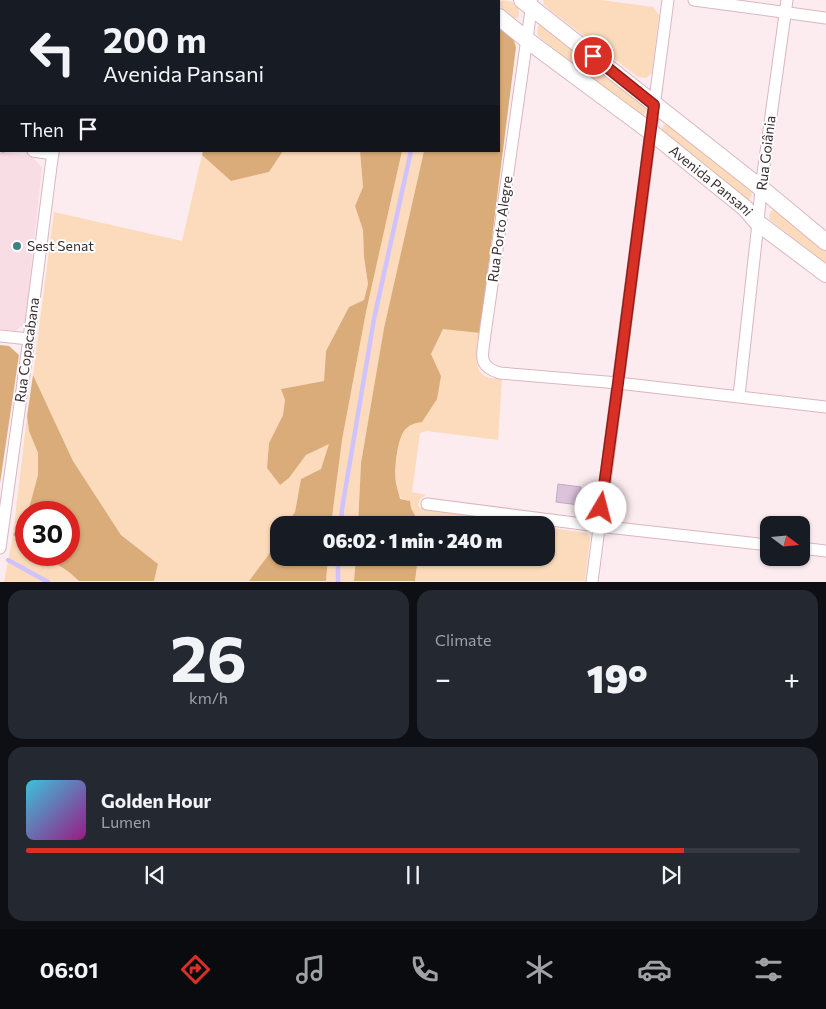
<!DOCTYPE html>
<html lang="en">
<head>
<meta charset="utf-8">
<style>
  body { margin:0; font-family:Commissioner,sans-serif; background:#242831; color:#f1f3f6; height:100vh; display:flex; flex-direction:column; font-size:19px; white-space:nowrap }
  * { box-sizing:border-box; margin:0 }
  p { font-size:16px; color:#9ea1a6 }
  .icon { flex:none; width:28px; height:28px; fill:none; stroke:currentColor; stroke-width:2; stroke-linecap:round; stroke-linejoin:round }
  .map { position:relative; height:582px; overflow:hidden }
  .side { display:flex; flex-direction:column; gap:8px; padding:8px; background:#0d0f14; flex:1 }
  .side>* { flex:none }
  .guide { position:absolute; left:0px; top:0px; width:500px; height:152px; box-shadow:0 1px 4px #0004; background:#171b24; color:#f1f3f6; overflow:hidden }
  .needle { width:32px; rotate:106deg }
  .fabs { position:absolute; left:760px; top:516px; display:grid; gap:10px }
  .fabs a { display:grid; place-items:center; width:50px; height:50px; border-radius:10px; background:#171b24; box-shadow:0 1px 4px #0004; font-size:25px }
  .speed { position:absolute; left:15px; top:501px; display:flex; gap:10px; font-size:25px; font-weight:700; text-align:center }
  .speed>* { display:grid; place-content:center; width:65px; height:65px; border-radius:50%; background:#171b24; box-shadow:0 1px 4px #0004; line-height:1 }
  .speed .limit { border:8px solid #d22; background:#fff; color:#111 }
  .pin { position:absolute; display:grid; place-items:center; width:42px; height:42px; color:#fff; margin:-21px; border:2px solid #fff; border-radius:50%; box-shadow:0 1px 5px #0007 }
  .me { position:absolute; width:55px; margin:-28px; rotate:8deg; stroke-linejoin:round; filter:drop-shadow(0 0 4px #0008) }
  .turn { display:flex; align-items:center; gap:18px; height:105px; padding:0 20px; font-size:22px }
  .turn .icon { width:65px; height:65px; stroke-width:2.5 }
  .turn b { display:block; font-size:35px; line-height:42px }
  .then { display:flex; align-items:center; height:48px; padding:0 20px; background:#0003; gap:10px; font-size:19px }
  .big { font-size:38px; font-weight:800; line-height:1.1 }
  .side .tile { flex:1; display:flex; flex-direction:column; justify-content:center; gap:8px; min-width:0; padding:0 18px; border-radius:15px; background:#242831 }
  .side .dial { align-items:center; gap:0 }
  .dial b { font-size:65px; line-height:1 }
  .song { display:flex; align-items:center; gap:15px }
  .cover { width:60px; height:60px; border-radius:8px; background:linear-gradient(135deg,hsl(190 70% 55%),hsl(310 70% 35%)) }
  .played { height:5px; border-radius:2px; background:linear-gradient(90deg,#d93025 85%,#363941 85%) }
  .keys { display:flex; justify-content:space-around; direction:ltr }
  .heat { display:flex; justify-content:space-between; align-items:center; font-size:28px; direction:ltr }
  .side .tiles { flex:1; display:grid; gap:8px; grid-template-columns:1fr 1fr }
  .tile:last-child { grid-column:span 2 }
  .trip { position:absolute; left:270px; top:516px; width:285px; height:50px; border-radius:15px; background:#171b24; box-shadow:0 1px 4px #0004; font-weight:800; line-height:50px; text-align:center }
  .tab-bar { display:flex; height:80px; justify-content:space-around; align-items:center; background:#090b0e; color:#9ea1a6 }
  .tab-bar .icon { width:35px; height:35px }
  .tab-bar .active { color:#d93025 }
  .tab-bar b { font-size:22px; color:#f1f3f6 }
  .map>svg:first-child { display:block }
  .built { fill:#f9dde4 }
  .green { fill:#fbdbbb }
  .forest { fill:#daac79 }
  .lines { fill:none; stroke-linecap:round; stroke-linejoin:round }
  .stream { stroke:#cfc2ff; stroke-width:4.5 }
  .building { fill:#dcc2da; stroke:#c3a9c1 }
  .minor-casing { stroke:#dbb6bf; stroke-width:13 }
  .secondary-casing { stroke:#dbb6bf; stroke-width:18 }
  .minor { stroke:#fff; stroke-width:11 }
  .secondary { stroke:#fff; stroke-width:16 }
  .route-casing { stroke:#8d1f18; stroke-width:12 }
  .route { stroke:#d93025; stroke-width:9 }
  .poi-dot { fill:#3b8382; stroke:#fefefe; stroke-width:2 }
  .labels { text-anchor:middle; stroke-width:4; stroke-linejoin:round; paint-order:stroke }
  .street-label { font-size:14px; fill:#3c2e32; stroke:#fefefe }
  .poi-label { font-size:14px; fill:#3c2e32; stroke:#fefefe; text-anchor:start }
</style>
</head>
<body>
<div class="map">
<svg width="826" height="582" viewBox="0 0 826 582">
  <rect width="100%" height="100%" fill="#fcecf0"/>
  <!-- built -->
  <path class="built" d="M 0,152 L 32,156 L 42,168 L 25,324 L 15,331 L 0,329 Z"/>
  <!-- green -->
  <g class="green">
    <path d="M 491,0 C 505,0 524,0 518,18 L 514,18 L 499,6 L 499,1 L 493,1 Z"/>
    <path d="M 543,0 L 601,0 L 653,7 L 659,15 L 652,73 L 646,78 L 638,77 L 550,10 L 544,4 Z"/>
    <path d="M 543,24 L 645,106 L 646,112 L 642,117 L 638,115 L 538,36 L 537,31 L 539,25 Z"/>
    <path d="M 665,124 L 669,124 L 751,189 L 752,195 L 749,200 L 745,200 L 661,130 Z"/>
    <path d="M 283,151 L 360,151 L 363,187 L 355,206 L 363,230 L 364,257 L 368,284 L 364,300 L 349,307 L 326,351 L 324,381 L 281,389 L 285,400 L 283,415 L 269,443 L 267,468 L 280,485 L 289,478 L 306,455 L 330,443 L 321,469 L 301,479 L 295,512 L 286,525 L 279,525 L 279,538 L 267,557 L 249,581 L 154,581 L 158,564 L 121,535 L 73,461 L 33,375 L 54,212 L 182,241 L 202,155 L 231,181 L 269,172 Z"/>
    <path d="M 402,151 L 424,151 L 384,328 L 361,463 L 358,525 L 331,525 L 342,440 L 366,312 Z"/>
    <path d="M 775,209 L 826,250 L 826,263 L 770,220 L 769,215 L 772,210 Z"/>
    <path d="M 443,328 L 480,333 C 478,348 470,374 490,378 C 493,379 498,378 502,378 L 498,440 L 427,431 L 420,433 L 412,492 L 426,495 C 420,498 419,500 418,506 L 423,509 L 531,525 L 420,525 L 411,508 L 410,501 L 401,499 C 399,493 396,486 396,480 C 395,468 397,443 403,433 C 406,428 410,426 415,423 L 441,376 L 431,354 Z"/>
    <path d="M 27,416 L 29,431 L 38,453 L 38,475 L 29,509 L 13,535 L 26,544 L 26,555 L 43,555 L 69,572 L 79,581 L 4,582 L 13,535 Z"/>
    <path d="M 546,527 L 586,533 L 590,538 L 585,581 L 415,581 L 418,558 L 546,558 Z"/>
    <path d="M 328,558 L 356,558 L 354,581 L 326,582 Z"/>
  </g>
  <!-- forest -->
  <g class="forest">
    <path d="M 499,27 L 512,35 L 516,47 L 480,333 L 443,329 L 431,354 L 441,376 L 437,399 L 422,422 C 414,423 409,425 404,431 C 397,441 394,471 396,483 C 397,488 399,494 400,499 L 410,501 L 411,508 L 420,525 L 358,525 L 361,463 L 384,328 L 424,151 L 499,151 Z"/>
    <path d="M 203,151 L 283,151 L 269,172 L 231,181 L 202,155 Z"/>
    <path d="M 360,151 L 402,151 L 366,312 L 342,440 L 331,525 L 286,525 L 295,512 L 301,479 L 321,469 L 329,444 L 306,455 L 289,478 L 280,485 L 267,468 L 269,443 L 283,415 L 285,400 L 281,389 L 324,381 L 326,351 L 349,307 L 364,300 L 368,284 L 364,257 L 363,230 L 355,206 L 363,187 Z"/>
    <path d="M 0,345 L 9,346 L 19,355 L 0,483 Z"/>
    <path d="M 33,375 L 73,461 L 121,535 L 158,564 L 154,581 L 79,581 L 69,572 L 43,555 L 69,555 L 69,512 L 26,512 L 26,544 L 13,535 L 29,508 L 38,475 L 38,453 L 29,431 L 27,416 Z"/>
    <path d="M 279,538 L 279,558 L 328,558 L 326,581 L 249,581 L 267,557 Z"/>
    <path d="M 356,558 L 418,558 L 415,581 L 354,581 Z"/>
  </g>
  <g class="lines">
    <!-- stream -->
    <g class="stream">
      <path d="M 341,525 L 342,509 L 374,319 L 411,151"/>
      <path d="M 8,560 L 48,582"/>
      <path d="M 338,582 L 338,558"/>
    </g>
  </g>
  <!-- building -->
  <path class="building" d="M 558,484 L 581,487 L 579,505 L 556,502 Z"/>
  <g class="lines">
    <defs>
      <g id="minor">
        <path d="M 694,0 L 826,18"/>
        <path d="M 70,1 L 70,0"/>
        <path d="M 228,1 L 229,0"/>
        <path d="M 385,1 L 386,0"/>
        <path d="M 532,3 L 485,334 C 483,354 476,366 500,373 L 618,383 L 826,407"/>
        <path d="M 0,147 L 1,147"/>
        <path d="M 33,151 L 53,154"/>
        <path d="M 0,336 L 29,339"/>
        <path d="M 739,396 L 758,223 L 761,188 L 787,0"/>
        <path d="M 427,504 L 598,526 L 769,545"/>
        <path d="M 0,548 L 29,339 L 53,151"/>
        <path d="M 801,548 L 826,551"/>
        <path d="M 592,582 L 668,0"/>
      </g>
      <g id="secondary">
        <path d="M 478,0 L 480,1"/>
        <path d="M 522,0 L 761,188 L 826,242"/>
        <path id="s1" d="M 499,17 L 527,40 L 651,132 L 745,208 L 758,223 L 826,274"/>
      </g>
    </defs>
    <!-- minor casing -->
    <use href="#minor" class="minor-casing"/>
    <!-- secondary casing -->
    <use href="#secondary" class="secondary-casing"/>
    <!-- minor -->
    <use href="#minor" class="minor"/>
    <!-- secondary -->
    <use href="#secondary" class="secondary"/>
  </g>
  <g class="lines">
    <defs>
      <path id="route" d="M 593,56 L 654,105 L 618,383 L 601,508"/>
    </defs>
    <!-- route casing -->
    <use href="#route" class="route-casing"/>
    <!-- route -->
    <use href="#route" class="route"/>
  </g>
  <!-- markers -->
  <circle class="poi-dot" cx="17" cy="246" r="5"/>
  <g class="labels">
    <!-- street labels -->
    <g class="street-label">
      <text transform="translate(766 153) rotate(-83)" y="5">Rua Goiânia</text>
      <text dy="5" stroke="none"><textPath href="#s1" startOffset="268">Avenida Pansani</textPath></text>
      <text transform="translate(500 229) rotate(-82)" y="5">Rua Porto Alegre</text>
      <text transform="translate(27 350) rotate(-82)" y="5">Rua Copacabana</text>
    </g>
    <!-- poi labels -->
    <g class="poi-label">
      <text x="27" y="251">Sest Senat</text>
    </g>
  </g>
</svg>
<div class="fabs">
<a><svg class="needle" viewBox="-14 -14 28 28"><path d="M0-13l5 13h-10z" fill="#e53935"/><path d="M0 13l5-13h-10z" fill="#9ea1a6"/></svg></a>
</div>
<div class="speed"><div class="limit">30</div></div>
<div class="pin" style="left:593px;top:56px;background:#d93025"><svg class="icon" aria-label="arrive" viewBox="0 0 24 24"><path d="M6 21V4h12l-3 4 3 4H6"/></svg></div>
<svg class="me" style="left:601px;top:508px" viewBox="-20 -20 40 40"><circle r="19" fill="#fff"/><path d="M0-13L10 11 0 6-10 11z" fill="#d93025"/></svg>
<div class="trip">06:02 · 1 min · 240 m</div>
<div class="guide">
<div class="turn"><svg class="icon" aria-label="left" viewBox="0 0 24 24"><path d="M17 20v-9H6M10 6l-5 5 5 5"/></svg><div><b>200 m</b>Avenida Pansani</div></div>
<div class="then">Then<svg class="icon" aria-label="arrive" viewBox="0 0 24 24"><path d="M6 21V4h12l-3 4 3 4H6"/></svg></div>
</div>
</div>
<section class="side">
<div class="tiles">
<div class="tile dial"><b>26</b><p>km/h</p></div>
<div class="tile"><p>Climate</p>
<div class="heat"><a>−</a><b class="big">19°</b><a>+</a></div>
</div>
<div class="tile">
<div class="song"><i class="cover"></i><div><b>Golden Hour</b><p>Lumen</p></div></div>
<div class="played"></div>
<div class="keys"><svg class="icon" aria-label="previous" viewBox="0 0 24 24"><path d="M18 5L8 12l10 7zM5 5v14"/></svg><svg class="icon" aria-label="pause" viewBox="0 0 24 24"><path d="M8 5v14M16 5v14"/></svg><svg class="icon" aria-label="next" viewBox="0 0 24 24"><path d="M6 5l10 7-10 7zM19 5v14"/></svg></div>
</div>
</div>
</section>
<nav class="tab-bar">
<b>06:01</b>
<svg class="icon active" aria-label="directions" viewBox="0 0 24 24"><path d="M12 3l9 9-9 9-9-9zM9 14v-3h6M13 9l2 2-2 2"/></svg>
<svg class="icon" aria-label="music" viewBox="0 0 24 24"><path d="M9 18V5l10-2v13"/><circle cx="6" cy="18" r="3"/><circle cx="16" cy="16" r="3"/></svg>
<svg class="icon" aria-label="phone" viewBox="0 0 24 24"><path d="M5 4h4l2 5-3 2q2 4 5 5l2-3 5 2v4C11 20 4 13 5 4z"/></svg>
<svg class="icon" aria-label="climate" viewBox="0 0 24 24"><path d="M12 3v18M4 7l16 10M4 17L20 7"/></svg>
<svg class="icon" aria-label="car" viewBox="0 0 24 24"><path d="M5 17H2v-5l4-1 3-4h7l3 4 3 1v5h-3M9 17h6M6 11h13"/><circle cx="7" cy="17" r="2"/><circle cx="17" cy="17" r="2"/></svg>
<svg class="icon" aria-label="filters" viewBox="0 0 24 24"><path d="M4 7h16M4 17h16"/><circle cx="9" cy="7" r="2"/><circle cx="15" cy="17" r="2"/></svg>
</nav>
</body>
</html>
